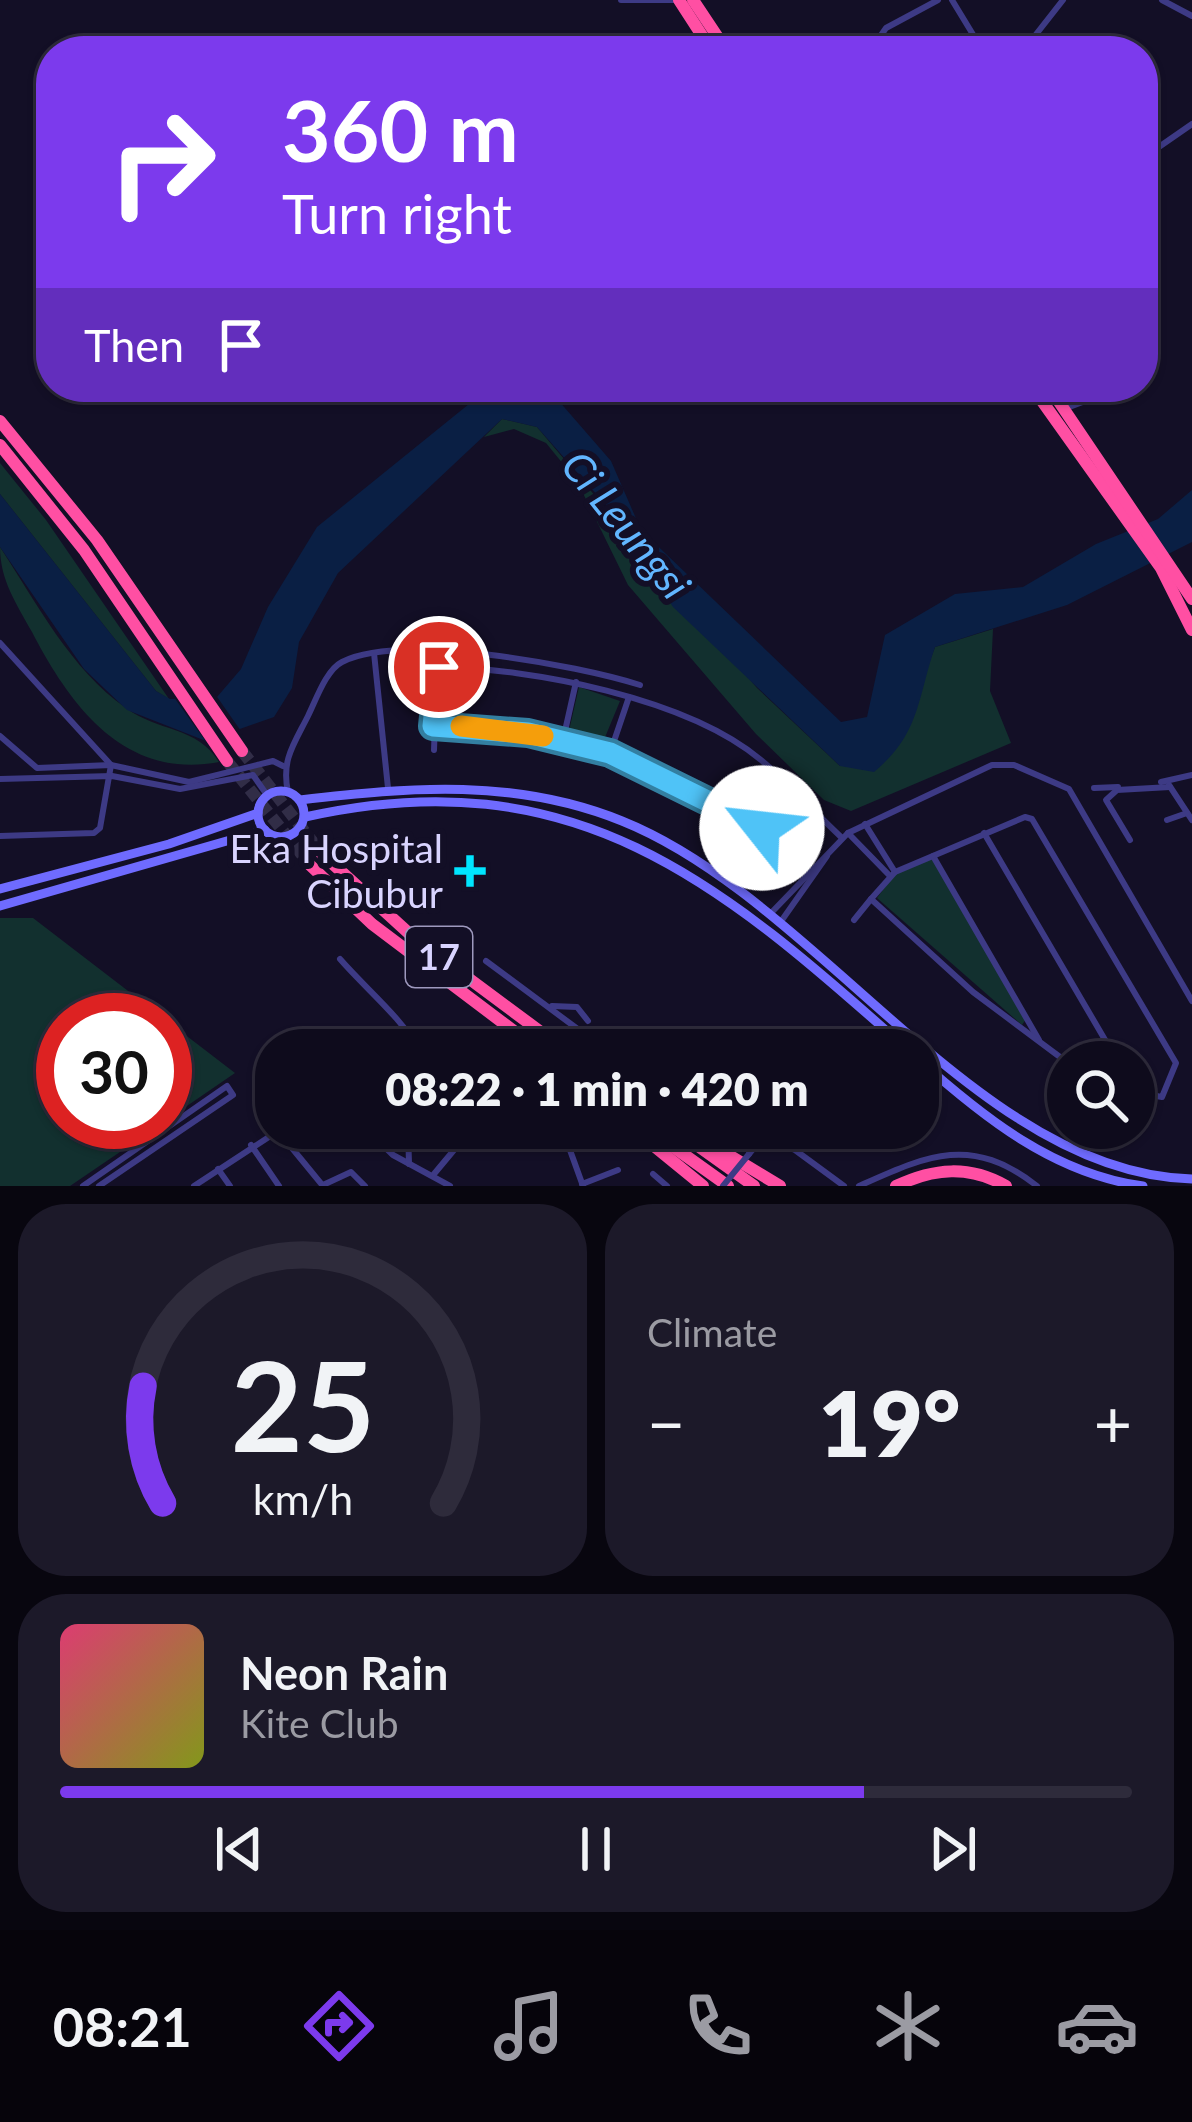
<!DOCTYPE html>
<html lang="en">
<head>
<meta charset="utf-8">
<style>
  body { margin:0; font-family:Lato,sans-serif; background:#1c1929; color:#f1f3f6; height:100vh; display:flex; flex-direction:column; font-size:45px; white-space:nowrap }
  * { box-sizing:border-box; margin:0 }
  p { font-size:39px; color:#9b9ba3 }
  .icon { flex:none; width:66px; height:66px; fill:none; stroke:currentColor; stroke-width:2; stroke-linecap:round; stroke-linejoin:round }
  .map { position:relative; height:1186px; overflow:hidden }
  .panel { display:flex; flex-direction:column; gap:18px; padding:18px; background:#08060f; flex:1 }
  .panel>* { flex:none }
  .top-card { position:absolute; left:36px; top:36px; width:1122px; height:366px; border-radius:48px; box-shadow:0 3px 9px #0004,0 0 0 3px #2e2b3b; background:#7c3aed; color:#fff; overflow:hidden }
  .tools { position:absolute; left:1047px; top:1041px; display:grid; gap:24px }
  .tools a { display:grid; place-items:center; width:108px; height:108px; border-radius:50%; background:#0e0b1c; box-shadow:0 3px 9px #0004,0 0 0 3px #2e2b3b; font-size:60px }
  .speed { position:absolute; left:36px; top:993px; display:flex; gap:24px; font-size:60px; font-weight:700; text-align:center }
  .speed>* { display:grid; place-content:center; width:156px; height:156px; border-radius:50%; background:#0e0b1c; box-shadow:0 3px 9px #0004,0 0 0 3px #2e2b3b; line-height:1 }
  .speed .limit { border:18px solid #d22; background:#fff; color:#111 }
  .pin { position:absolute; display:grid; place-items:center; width:102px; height:102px; color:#fff; margin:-51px; border:6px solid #fff; border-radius:50%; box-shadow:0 3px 12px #0007 }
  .me { position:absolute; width:132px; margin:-66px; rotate:299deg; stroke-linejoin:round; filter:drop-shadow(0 0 9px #0008) }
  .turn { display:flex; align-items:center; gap:42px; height:252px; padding:0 48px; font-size:54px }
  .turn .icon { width:156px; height:156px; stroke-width:2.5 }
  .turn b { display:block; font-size:84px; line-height:102px }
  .then { display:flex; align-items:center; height:114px; padding:0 48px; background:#0003; gap:24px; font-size:45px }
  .big { font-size:90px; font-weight:800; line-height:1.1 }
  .panel .card { flex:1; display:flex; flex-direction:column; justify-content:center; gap:18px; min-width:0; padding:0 42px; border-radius:48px; background:#1c1929 }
  .panel .dial { align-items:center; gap:0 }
  .dial svg { height:312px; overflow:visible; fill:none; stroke:#2e2b3b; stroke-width:7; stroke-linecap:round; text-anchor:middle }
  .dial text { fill:#f1f3f6; stroke:none }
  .song { display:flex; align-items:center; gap:36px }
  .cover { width:144px; height:144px; border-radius:18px; background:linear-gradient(135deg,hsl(340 70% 55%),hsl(70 70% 35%)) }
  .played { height:12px; border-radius:6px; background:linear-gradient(90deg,#7c3aed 75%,#2e2b3b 75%) }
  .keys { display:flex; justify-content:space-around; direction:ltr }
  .heat { display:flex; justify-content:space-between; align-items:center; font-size:66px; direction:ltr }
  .panel .tiles { flex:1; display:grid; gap:18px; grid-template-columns:1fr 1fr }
  .card:last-child { grid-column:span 2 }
  .trip { position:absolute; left:255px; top:1029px; width:684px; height:120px; border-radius:48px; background:#0e0b1c; box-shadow:0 3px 9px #0004,0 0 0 3px #2e2b3b; font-weight:800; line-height:120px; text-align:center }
  .tabs { display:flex; height:192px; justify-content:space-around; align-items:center; background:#06040b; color:#9b9ba3 }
  .tabs .icon { width:84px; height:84px }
  .tabs .selected { color:#7c3aed }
  .tabs b { font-size:54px; color:#f1f3f6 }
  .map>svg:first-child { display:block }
  .green { fill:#12302f }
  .water { fill:#0a1f44 }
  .pier { fill:#130f26 }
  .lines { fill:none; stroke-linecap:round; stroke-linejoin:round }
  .highway-tunnel { stroke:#312d47; stroke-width:12; stroke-dasharray:12 6; stroke-linecap:butt }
  .street { stroke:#3d3a85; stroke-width:6 }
  .secondary { stroke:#6f6bff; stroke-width:9 }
  .highway { stroke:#ff4fa3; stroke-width:12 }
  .street-bridge { stroke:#3d3a85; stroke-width:6 }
  .route-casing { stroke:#337fa1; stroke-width:30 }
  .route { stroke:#4fc3f7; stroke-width:21 }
  .slow { stroke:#f59e0b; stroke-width:21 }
  .poi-dot { fill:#00e5ff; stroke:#130f26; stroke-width:4.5 }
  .labels { text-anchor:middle; stroke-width:12; stroke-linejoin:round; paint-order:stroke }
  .shield { fill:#130f26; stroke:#9e99be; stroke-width:3 }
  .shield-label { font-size:36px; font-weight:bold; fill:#d9d4ff }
  .poi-label { font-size:39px; fill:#d9d4ff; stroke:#130f26; text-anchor:end }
  .water-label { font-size:42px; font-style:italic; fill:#62b6ff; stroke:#130f26 }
</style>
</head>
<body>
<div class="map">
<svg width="1192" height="1186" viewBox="0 0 1192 1186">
  <rect width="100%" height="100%" fill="#130f26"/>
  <!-- green -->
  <g class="green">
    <path d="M 502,419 L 537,427 L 757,688 L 840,766 L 925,674 L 935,647 L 993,629 L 990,691 L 1011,743 L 851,811 L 824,800 L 756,734 L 628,585 L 577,481 L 546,443 L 514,429 L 484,437 Z"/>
    <path d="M 0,463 L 46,520 L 169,699 L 156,691 L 0,494 Z"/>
    <path d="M 0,547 C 36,602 71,670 126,708 C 158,732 197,726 219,762 C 125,780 71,707 32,632 C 16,603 0,580 0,547 Z"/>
    <path d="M 579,687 L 620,701 L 601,747 L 568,735 Z"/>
    <path d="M 932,859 L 1026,1019 L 1022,1025 L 877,898 L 896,872 Z"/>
    <path d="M 0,918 L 33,918 L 235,1073 L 165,1121 L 165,1020 L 63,1020 L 63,1122 L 164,1122 L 70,1186 L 0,1186 Z"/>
  </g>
  <!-- water -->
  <path class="water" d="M 490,387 L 526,387 L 558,400 L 611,461 L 641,530 L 841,722 L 867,717 L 885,635 L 955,594 L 1023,587 L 1096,544 L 1158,519 L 1192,490 L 1192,542 L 1067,605 L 935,647 C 917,700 920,734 874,772 L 840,766 L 673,607 L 606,505 L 537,427 L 502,419 L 338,573 L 299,642 L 292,688 L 274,717 L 206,741 L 127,710 L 84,669 L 0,547 L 0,494 L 156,691 L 170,699 L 217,697 L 241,669 L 268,607 L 317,527 Z"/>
  <!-- pier -->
  <path class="pier" d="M 213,691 L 243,734 L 209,746 L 171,693 Z"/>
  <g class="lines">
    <!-- highway-tunnel -->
    <g class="highway-tunnel">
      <path d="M 242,751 L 322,854"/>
      <path d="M 227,761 L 311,866"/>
    </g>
    <!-- street -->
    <g class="street">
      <path d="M 621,0 L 676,0"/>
      <path d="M 952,0 L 983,51"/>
      <path d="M 1162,0 L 1192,16"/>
      <path d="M 870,51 L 886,28 L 938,0"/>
      <path d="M 1023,51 L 1063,0"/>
      <path d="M 1143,158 L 1192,124"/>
      <path d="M 1064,409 L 1096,397 L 1105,387"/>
      <path d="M 0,643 L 111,765 L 100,828 L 94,833 L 0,836"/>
      <path d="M 374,653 L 388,788"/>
      <path d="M 433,726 C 554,727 655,765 757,828 L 793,793"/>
      <path d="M 0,736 L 37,768 L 111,765 L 189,782 L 273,761 L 283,766"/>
      <path d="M 563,740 L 576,682"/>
      <path d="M 434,750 L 437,667 C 531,668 687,698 761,760 C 789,783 814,812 841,837"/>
      <path d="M 610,753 L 629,697"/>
      <path d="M 0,779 L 112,776 L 180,789 L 253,775 L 267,795"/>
      <path d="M 1161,782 L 1192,775"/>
      <path d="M 1169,785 L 1192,820"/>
      <path d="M 1094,788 L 1118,787"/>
      <path d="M 288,792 C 281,760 294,744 308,716 C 316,700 326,670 342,662 C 400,632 577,665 640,685"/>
      <path d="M 1167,820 L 1187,813"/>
      <path d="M 865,824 L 895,872"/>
      <path d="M 848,833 L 890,876"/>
      <path d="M 984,833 L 1118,1062"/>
      <path d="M 1130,840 L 1106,800 L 1117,790 L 1170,787"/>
      <path d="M 933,856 L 1039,1040"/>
      <path d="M 772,912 L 848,833 L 992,765 L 1014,765 L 1069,789 L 1192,1001"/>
      <path d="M 782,920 L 827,856"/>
      <path d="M 854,920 L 871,899"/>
      <path d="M 340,959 C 367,990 401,1017 419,1050"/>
      <path d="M 486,961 L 606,1050"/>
      <path d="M 552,1006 L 577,1007 L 588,1021"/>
      <path d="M 420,1047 L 447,1030"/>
      <path d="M 1068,1063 L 973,992 L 871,899 L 895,872 L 1025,817 L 1032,819 L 1176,1063 L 1162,1097 L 1134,1092"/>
      <path d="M 365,1128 L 393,1155 L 450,1186"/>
      <path d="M 408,1128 L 409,1164"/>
      <path d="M 562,1128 L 583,1186"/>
      <path d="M 723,1128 L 747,1139 L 759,1138"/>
      <path d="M 251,1145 L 279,1186"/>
      <path d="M 749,1154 L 763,1137 L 795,1150 L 844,1186"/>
      <path d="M 218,1169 L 230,1186"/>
      <path d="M 434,1174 L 454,1150"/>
      <path d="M 653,1174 L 667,1186"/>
      <path d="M 582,1184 L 618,1170"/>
      <path d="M 323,1185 L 351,1172 L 365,1186"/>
      <path d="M 83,1186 L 227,1086 L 233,1095 L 99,1186"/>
      <path d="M 194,1186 L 278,1131 L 323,1186"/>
      <path d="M 859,1186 C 926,1156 971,1134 1037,1186"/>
    </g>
    <!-- secondary -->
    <g class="secondary">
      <circle cx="281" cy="814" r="23"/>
      <path d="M 300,800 C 411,787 516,778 622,821 C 819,900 978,1174 1192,1179"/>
      <path d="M 305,817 C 574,757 719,881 908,1050"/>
      <path d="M 0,889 L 169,844 L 258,813"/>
      <path d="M 0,906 L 265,830"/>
      <path d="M 918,1059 C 983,1117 1054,1174 1143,1186"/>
    </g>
    <!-- highway -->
    <g class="highway">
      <path d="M 679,0 L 712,51"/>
      <path d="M 693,0 L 727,51"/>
      <path d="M 1032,387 L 1161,568 L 1192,630"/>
      <path d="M 1049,387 L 1192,599"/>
      <path d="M 0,421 L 97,540 L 242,751"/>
      <path d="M 0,445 L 84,550 L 227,761"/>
      <path d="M 322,854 L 413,937 L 565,1050"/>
      <path d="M 311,866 L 372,924 L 539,1050"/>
      <path d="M 632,1128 L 703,1186"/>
      <path d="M 647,1128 L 728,1186"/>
      <path d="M 673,1128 L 754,1186"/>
      <path d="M 684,1128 L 780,1186"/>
      <path d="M 896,1186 C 934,1168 969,1165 1006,1186"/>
    </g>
    <!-- street-bridge -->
    <path class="street-bridge" d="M 723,1186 L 749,1154"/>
  </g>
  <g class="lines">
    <defs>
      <path id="route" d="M 439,667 L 433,726 L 528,733 L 610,753 L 762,828"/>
    </defs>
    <!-- route casing -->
    <use href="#route" class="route-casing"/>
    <!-- route -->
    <use href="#route" class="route"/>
    <!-- slow -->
    <path class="slow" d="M 461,726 L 543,736"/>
  </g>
  <!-- markers -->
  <path class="poi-dot" d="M464 853h12v12h12v12h-12v12h-12v-12h-12v-12h12z"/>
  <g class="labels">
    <!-- shield labels -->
    <rect class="shield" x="406" y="927" width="66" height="60" rx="9"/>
    <g class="shield-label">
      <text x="439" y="970">17</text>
    </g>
    <!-- poi labels -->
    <g class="poi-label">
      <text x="443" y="863">Eka Hospital<tspan x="443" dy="45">Cibubur</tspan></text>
    </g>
    <!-- water labels -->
    <g class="water-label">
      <text transform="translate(626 525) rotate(51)" y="15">Ci Leungsi</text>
    </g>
  </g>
</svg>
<div class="tools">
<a><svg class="icon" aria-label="search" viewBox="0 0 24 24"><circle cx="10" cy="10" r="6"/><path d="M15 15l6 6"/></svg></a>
</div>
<div class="speed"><div class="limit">30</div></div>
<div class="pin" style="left:439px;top:667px;background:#d93025"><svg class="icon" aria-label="arrive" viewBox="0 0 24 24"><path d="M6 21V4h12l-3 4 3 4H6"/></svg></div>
<svg class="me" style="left:762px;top:828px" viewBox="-20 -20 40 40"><circle r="19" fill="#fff"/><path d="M0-13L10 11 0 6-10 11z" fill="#4fc3f7"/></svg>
<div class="trip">08:22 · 1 min · 420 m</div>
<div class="top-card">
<div class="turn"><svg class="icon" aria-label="right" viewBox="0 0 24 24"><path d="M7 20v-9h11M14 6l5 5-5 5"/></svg><div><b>360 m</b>Turn right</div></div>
<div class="then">Then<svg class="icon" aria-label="arrive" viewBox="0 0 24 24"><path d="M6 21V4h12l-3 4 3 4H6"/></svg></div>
</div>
</div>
<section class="panel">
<div class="tiles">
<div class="card dial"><svg viewBox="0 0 100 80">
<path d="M14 69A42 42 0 1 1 86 69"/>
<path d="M14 69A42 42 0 0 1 9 39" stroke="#7c3aed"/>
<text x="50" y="56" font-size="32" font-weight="700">25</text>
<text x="50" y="72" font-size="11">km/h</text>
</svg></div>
<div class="card"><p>Climate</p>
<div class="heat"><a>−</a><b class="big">19°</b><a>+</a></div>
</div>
<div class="card">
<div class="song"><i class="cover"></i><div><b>Neon Rain</b><p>Kite Club</p></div></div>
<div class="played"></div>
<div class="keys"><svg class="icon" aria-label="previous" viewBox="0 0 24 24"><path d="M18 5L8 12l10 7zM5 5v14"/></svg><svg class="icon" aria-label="pause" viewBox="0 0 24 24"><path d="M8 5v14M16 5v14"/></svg><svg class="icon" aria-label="next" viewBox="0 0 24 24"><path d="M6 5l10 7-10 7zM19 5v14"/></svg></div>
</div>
</div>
</section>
<nav class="tabs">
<b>08:21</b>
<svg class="icon selected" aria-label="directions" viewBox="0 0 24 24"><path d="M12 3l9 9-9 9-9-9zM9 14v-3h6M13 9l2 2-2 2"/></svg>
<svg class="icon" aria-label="music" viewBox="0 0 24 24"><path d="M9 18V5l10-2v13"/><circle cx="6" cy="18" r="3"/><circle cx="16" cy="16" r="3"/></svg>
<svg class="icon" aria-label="phone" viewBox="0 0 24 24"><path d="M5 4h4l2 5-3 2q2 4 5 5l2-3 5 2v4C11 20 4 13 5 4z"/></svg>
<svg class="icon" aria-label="climate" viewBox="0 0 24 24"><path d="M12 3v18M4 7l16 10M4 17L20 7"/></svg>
<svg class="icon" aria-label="car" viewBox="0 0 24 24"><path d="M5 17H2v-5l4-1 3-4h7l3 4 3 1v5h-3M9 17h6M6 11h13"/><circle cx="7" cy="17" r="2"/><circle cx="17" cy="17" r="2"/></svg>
</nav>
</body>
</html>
